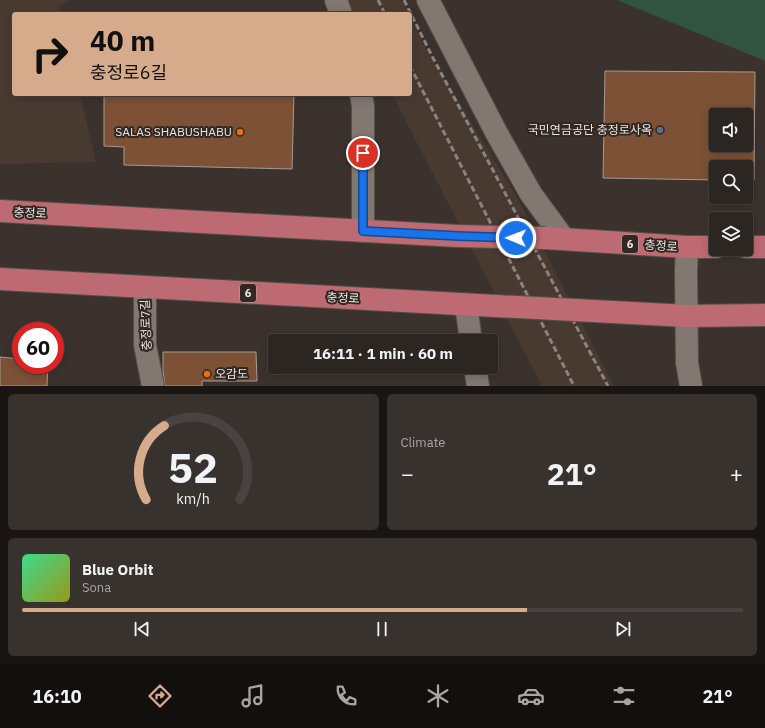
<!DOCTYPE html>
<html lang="en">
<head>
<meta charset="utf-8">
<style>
  body { margin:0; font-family:"IBM Plex Sans","Noto Sans KR",sans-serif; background:#38322f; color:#f1f3f6; height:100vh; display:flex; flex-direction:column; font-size:15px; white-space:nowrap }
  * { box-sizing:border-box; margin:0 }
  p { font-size:13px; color:#a6a5a5 }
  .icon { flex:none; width:22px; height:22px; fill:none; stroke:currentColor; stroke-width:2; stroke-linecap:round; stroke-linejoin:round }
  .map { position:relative; height:386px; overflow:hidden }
  .drawer { display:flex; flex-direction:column; gap:8px; padding:8px; background:#181513; flex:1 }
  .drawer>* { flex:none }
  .hud { position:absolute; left:12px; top:12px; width:400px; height:84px; border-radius:4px; box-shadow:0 2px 10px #0003,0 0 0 1px #484340; background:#d6ab8b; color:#111; overflow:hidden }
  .controls { position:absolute; left:709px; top:108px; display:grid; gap:8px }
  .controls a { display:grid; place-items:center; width:44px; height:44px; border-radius:4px; background:#2c2622; box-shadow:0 2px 10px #0003,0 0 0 1px #484340; font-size:20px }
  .speed { position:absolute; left:12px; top:322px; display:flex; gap:8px; font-size:20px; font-weight:700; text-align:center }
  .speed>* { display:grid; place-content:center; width:52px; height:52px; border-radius:50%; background:#2c2622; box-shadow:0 2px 10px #0003,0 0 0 1px #484340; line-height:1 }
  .speed .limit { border:6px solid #d22; background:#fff; color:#111 }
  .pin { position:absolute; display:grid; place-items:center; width:34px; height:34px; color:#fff; margin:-17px; border:2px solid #fff; border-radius:50%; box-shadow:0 1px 4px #0007 }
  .me { position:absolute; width:44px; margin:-22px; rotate:271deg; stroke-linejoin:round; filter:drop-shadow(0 0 3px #0008) }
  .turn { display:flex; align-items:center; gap:14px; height:84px; padding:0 12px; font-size:18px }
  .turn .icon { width:52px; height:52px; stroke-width:2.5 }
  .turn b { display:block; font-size:28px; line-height:34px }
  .big { font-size:30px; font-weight:700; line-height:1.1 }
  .drawer .widget { flex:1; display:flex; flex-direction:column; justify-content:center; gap:6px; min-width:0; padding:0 14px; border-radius:6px; background:#38322f }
  .drawer .dial { align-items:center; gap:0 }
  .dial svg { height:104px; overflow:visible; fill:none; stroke:#484340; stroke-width:7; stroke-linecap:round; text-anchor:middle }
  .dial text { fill:#f1f3f6; stroke:none }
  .song { display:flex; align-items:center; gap:12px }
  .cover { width:48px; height:48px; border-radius:6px; background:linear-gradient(135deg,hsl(150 70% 55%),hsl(60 70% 35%)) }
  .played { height:4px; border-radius:2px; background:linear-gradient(90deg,#d6ab8b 70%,#484340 70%) }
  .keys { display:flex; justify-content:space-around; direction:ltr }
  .heat { display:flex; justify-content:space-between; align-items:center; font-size:22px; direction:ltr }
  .drawer .tiles { flex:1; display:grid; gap:8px; grid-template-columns:1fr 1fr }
  .widget:last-child { grid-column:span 2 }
  .trip { position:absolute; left:268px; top:334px; width:230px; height:40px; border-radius:4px; background:#2c2622; box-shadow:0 2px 10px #0003,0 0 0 1px #484340; font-weight:700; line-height:40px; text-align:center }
  .tabs { display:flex; height:64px; justify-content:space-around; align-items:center; background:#120f0e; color:#a6a5a5 }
  .tabs .icon { width:28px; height:28px }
  .tabs .active { color:#d6ab8b }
  .tabs b { font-size:18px; color:#f1f3f6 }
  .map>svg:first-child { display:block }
  .built { fill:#493a31 }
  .green { fill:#315342 }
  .building { fill:#7c5135; stroke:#a59b94; fill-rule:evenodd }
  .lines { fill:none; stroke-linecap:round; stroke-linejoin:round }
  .street-casing { stroke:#564f4a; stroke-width:24 }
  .primary-casing { stroke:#564f4a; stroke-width:24 }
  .street { stroke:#827771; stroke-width:22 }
  .primary { stroke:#bd6a72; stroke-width:22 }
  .rail { stroke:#8b837f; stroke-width:3; stroke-dasharray:6 3; stroke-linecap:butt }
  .primary-bridge-casing { stroke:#564f4a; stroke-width:24; stroke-linecap:butt }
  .primary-bridge { stroke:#bd6a72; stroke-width:22 }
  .route-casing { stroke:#114b97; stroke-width:10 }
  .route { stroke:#1a73e8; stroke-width:7 }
  .service-dot { fill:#5c6f8a; stroke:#312823; stroke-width:1.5 }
  .food-dot { fill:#e8710a; stroke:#312823; stroke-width:1.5 }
  .labels { text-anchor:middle; stroke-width:4; stroke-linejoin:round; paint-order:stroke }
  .shield { fill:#312823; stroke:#b3aca9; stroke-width:1 }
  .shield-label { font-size:11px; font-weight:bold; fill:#ebe5e2 }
  .poi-label { font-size:12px; fill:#ebe5e2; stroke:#312823; text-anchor:end }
  .street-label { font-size:12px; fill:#ebe5e2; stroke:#312823 }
</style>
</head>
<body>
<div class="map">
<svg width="765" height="386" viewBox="0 0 765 386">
  <rect width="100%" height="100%" fill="#3b322d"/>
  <!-- built -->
  <g class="built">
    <path d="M 0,0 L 70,0 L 60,6 L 61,14 L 14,14 L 14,94 L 80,94 L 96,162 L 0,164 Z"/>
    <path d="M 344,0 L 402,0 L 409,14 L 351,14 Z"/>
    <path d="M 410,17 L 422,42 L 519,201 L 614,386 L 542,386 L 392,94 L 410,94 Z"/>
  </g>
  <!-- green -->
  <path class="green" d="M 617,0 L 765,0 L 765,61 Z"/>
  <!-- building -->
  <g class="building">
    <path d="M 605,71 L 755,72 L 754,180 L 746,180 L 746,167 L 716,167 L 716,180 L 603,178 ZM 716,115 L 746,115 L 746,145 L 716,145 Z"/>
    <path d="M 104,94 L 294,94 L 292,169 L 124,165 L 124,147 L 104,146 Z"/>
    <path d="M 163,352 L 256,352 L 257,381 L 202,381 L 202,386 L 165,386 L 163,371 Z"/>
    <path d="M 0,357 L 21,359 L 21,365 L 48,365 L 47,386 L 0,386 Z"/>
  </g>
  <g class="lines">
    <defs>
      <g id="street">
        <path d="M 336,0 L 341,14"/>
        <path d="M 428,0 L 496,132 L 531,194 L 564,239"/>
        <path d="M 361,94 L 363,106 L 363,231"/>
        <path d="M 687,247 L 686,271 L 687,363 L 691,386"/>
        <path d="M 145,287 L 145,345 L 153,386"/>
        <path d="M 466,305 L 471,341"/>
        <path d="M 475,367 L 478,386"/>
      </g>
      <g id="primary">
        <path d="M 0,211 L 458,236"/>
        <path d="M 545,238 L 687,247 L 716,247"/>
        <path d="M 746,247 L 765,247"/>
        <path d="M 0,279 L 496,306"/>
        <path d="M 575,310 L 687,316 L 765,315"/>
      </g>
    </defs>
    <!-- street casing -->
    <use href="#street" class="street-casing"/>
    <!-- primary casing -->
    <use href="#primary" class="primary-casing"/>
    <!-- street -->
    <use href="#street" class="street"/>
    <!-- primary -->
    <use href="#primary" class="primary"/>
    <!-- rail -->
    <g class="rail">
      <path d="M 378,0 L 385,14"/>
      <path d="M 404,0 L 432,56 L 608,386"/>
      <path d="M 410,66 L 574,386"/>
    </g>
    <defs>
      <g id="primary-bridge">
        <path d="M 458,236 L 545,238"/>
        <path d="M 496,306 L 575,310"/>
      </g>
    </defs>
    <!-- primary-bridge casing -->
    <use href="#primary-bridge" class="primary-bridge-casing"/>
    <!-- primary-bridge -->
    <use href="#primary-bridge" class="primary-bridge"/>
  </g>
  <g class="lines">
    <defs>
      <path id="route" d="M 363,153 L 363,231 L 458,236 L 516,238"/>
    </defs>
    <!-- route casing -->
    <use href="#route" class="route-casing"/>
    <!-- route -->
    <use href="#route" class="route"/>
  </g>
  <!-- markers -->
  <circle class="service-dot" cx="660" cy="130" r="4"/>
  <g class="food-dot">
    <circle cx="240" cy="132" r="4"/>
    <circle cx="207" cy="374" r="4"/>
  </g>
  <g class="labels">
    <!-- shield labels -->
    <g class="shield">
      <rect x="622" y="235" width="16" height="18" rx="3"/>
      <rect x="240" y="284" width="16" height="18" rx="3"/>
    </g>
    <g class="shield-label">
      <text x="630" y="248">6</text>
      <text x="248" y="297">6</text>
    </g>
    <!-- poi labels -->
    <g class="poi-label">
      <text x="652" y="134">국민연금공단 충정로사옥</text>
      <text x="232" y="136">SALAS SHABUSHABU</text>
      <text x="215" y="378" text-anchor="start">오감도</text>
    </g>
    <!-- street labels -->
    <g class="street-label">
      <text transform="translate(30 213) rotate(3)" y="4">충정로</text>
      <text transform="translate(661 246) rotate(4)" y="4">충정로</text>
      <text transform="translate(343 298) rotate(3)" y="4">충정로</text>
      <text transform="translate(146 325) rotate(-92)" y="4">충정로7길</text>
    </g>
  </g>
</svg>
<div class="controls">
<a><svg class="icon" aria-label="sound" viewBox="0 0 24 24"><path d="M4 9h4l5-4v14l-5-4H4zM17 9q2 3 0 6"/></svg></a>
<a><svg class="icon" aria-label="search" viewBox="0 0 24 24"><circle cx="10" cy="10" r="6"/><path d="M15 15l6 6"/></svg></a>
<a><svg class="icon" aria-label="layers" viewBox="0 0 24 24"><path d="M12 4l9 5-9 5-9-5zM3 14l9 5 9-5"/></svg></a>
</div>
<div class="speed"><div class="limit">60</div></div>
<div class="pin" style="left:363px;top:153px;background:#d93025"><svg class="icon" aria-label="arrive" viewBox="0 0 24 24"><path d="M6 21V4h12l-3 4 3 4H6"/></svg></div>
<svg class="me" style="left:516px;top:238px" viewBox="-20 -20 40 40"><circle r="17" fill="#1a73e8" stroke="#fff" stroke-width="3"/><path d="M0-11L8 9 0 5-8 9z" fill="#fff"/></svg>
<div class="trip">16:11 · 1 min · 60 m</div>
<div class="hud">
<div class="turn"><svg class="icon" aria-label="right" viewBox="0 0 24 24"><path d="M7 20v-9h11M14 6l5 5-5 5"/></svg><div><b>40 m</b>충정로6길</div></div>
</div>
</div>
<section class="drawer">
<div class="tiles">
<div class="widget dial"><svg viewBox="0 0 100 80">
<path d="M14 69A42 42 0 1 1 86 69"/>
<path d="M14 69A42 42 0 0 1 28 12" stroke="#d6ab8b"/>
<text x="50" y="56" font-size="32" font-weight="700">52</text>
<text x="50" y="72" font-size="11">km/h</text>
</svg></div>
<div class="widget"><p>Climate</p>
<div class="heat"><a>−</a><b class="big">21°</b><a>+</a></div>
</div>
<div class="widget">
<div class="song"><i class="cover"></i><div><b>Blue Orbit</b><p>Sona</p></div></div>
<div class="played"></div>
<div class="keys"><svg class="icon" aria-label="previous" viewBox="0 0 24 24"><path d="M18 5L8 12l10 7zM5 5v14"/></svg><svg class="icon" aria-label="pause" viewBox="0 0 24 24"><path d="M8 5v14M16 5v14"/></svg><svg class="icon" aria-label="next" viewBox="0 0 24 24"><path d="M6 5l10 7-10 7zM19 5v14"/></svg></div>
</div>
</div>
</section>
<nav class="tabs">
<b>16:10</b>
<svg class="icon active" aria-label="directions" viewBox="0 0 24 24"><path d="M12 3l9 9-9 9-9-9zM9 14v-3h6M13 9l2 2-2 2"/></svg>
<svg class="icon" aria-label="music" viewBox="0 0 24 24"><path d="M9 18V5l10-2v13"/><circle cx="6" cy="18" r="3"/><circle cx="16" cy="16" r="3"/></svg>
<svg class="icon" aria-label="phone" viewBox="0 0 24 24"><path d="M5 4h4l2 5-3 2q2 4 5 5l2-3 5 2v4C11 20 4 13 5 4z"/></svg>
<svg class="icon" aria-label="climate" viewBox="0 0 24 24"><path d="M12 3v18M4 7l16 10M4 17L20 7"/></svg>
<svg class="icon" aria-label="car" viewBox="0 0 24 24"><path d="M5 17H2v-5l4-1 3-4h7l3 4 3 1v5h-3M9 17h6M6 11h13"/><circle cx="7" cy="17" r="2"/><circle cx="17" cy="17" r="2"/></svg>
<svg class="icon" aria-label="filters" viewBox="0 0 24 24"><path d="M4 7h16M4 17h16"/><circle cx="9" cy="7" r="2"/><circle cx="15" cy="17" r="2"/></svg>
<b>21°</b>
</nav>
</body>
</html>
